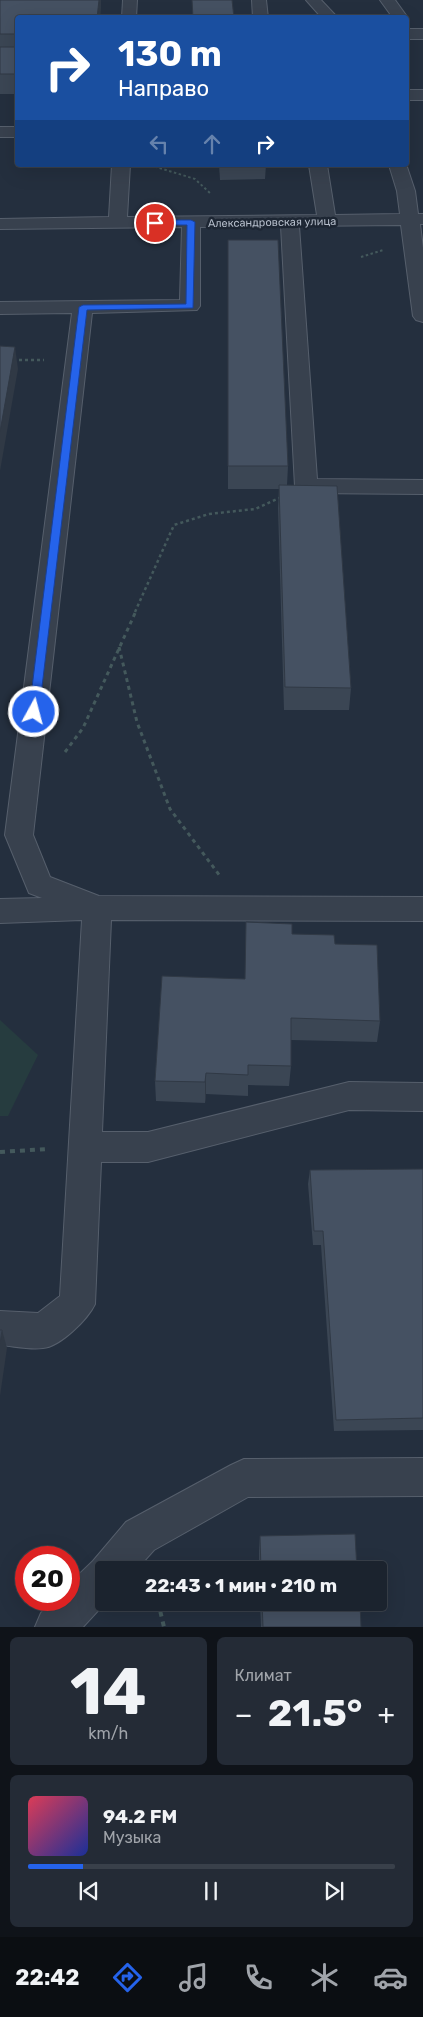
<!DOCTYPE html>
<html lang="ru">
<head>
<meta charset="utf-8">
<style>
  body { margin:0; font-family:Rubik,sans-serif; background:#242b36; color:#f1f3f6; height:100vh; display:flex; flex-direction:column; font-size:19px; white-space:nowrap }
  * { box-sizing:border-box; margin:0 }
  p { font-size:16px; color:#a0a4aa }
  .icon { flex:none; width:28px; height:28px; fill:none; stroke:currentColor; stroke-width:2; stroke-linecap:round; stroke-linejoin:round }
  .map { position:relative; height:1627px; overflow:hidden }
  .side { display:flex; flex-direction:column; gap:10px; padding:10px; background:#0f1319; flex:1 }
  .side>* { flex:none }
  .guide { position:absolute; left:15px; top:15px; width:394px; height:152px; border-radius:5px; box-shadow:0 5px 20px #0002,0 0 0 1px #39404a; background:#1a4fa0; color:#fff; overflow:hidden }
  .speed { position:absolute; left:15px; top:1546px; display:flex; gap:10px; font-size:25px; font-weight:700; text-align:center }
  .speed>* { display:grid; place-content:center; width:65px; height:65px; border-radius:50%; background:#1b232e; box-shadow:0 5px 20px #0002,0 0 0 1px #39404a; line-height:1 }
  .speed .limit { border:8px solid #d22; background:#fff; color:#111 }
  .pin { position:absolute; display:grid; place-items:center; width:42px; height:42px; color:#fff; margin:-21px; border:2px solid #fff; border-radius:50%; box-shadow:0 1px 5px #0007 }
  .me { position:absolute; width:55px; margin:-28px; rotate:7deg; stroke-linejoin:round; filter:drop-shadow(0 0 4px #0008) }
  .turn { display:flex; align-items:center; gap:18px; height:105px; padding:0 20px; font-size:22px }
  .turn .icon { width:65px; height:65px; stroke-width:2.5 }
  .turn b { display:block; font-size:35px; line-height:42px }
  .lanes { display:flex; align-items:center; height:48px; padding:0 20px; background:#0003; justify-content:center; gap:25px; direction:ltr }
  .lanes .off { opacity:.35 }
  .big { font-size:38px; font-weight:700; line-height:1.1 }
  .side .tile { flex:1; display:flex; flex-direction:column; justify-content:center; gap:8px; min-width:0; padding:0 18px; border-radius:8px; background:#242b36 }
  .side .dial { align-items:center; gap:0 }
  .dial b { font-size:65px; line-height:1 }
  .song { display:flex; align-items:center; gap:15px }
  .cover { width:60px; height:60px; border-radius:8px; background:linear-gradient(135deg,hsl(350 70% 55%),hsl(230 70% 35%)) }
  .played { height:5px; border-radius:2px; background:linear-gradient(90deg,#2563eb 15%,#39404a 15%) }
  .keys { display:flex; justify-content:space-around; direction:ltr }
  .heat { display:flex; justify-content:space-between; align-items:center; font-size:28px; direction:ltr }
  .side .tiles { flex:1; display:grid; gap:10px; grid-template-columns:1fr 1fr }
  .tile:last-child { grid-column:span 2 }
  .trip { position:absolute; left:95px; top:1561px; width:292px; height:50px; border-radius:5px; background:#1b232e; box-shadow:0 5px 20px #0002,0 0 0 1px #39404a; font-weight:700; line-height:50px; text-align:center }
  .dock { display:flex; height:80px; justify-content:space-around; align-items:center; background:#0b0e12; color:#a0a4aa }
  .dock .icon { width:35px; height:35px }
  .dock .active { color:#2563eb }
  .dock b { font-size:22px; color:#f1f3f6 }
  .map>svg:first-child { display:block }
  .green { fill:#263c3f }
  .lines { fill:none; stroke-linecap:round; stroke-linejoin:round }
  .minor-casing { stroke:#565f6c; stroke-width:2 }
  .path-far3 { stroke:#44595c; stroke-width:2; stroke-dasharray:2.5 2.5; stroke-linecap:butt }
  .path-far2 { stroke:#44595c; stroke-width:2.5; stroke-dasharray:3 3; stroke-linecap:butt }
  .path-far1 { stroke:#44595c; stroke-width:3; stroke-dasharray:4 4; stroke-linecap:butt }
  .path { stroke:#44595c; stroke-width:4; stroke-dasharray:5 5; stroke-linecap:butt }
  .minor { fill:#38414e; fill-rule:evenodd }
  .wall { fill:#3b4654 }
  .shaded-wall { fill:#303945 }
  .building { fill:#455162; stroke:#303945 }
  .route { fill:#2563eb; stroke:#184099 }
  .labels { text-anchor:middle; stroke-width:5; stroke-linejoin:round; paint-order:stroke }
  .far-street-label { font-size:11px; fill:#b4bcc9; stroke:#1d2633 }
</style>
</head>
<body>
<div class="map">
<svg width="423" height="1627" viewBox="0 0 423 1627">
  <rect width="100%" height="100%" fill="#242f3e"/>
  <!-- green -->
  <path class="green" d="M 0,1020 L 38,1055 L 8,1116 L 0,1116 Z"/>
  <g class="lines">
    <defs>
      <g id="minor">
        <path d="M 123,0 L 137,0 L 136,18 L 122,18 Z"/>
        <path d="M 252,0 L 266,0 L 268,18 L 253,18 Z"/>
        <path d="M 306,0 L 321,0 L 338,18 L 322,18 Z"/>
        <path d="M 380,0 L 395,0 L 408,18 L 406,21 L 406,18 L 393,18 Z"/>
        <rect x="406" y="29" width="17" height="10"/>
        <rect x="406" y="90" width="17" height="10"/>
        <rect x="0" y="127" width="18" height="10"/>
        <path d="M 406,164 L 415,191 L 418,214 L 423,214 L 423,224 L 420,224 L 423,248 L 423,322 L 416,320 L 413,316 L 401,225 L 299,226 L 317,479 L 423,480 L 423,494 L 306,493 L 298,491 L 295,486 L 281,226 L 200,227 L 200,306 L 197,310 L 92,313 L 33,835 L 50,877 L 99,896 L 423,897 L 423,921 L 111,920 L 102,1132 L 148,1132 L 349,1082 L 423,1083 L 423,1111 L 349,1110 L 148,1162 L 101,1162 L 95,1304 C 88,1319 60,1347 43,1348 C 29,1350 14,1346 0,1345 L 0,1311 L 38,1313 L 60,1296 L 82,920 L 0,923 L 0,899 L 42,898 L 29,893 L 5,835 L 72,313 L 0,314 L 0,302 L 180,300 L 182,227 L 0,229 L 0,219 L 109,217 L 112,165 L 130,165 L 127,217 L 317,215 L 309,165 L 327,165 L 335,215 L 400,214 L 397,191 L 389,165 Z"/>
        <path d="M 423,1458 L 423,1496 L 248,1497 L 154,1550 L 136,1570 L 104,1570 L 104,1602 L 106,1602 L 83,1627 L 35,1627 L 41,1613 L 53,1600 L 69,1600 L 69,1584 L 93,1561 L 126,1522 L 231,1465 L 244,1459 Z"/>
      </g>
    </defs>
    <!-- minor casing -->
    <use href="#minor" class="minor-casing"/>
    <!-- path-far3 -->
    <g class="path-far3">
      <path d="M 150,165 L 195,179 L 211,194"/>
      <path d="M 361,257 L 383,250"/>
    </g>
    <!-- path-far2 -->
    <g class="path-far2">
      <path d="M 13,360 L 44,360"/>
      <path d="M 135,612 L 174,525 L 209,514 L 255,509 L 279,498"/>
    </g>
    <!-- path-far1 -->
    <g class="path-far1">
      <path d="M 119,647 L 137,722 L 170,809 L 220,876"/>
      <path d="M 65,752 L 83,728 L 136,611"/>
    </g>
    <!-- path -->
    <g class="path">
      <path d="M 0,1152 L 47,1149"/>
      <path d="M 158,1602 L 164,1627"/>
    </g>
    <!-- minor -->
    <use href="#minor" class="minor"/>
  </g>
  <!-- wall -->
  <g class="wall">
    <path d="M 0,0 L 101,0 L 100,18 L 18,18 L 18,94 L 0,94 Z"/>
    <path d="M 219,165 L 266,165 L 265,179 L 220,180 Z"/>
    <path d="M 228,240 L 288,466 L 287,485 L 351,688 L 349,710 L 284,710 L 278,508 L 279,489 L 228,489 Z"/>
    <path d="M 292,934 L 335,944 L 380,1021 L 377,1042 L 291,1040 L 291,1066 L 289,1086 L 248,1085 L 248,1096 L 206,1094 L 205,1103 L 156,1101 L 155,1081 L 245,979 Z"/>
    <path d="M 423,1169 L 423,1430 L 334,1431 L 321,1245 L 313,1245 L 308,1184 L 310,1170 Z"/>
    <path d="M 260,1536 L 357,1570 L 259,1570 L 259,1550 Z"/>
    <path d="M 260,1602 L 360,1602 L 361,1627 L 261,1627 Z"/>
  </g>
  <!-- shaded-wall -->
  <g class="shaded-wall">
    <path d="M 99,0 L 101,0 L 100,18 L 97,18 Z"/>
    <path d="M 15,347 L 18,369 L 0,471 L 0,432 Z"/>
    <path d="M 206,1073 L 206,1094 L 205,1103 L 205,1082 Z"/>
    <path d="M 2,1330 L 7,1348 L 0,1396 L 0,1344 Z"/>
  </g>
  <!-- building -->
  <g class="building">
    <path d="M 0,0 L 99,0 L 97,18 L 18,18 L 18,34 L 0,34 Z"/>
    <path d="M 192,0 L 232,0 L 234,18 L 193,18 Z"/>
    <path d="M 18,34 L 18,74 L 0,74 L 0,47 L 17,47 Z"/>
    <path d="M 228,240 L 278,240 L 288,466 L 228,466 Z"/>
    <path d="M 0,346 L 15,347 L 0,432 Z"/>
    <path d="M 279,485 L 337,486 L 351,688 L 285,687 Z"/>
    <path d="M 246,922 L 292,924 L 292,934 L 334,935 L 335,944 L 377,945 L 380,1021 L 291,1018 L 291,1066 L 248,1065 L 248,1075 L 206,1073 L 205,1082 L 155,1081 L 162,976 L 245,979 Z"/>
    <path d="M 423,1169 L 423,1418 L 336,1420 L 323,1231 L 314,1231 L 310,1170 Z"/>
    <path d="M 0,1330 L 2,1330 L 0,1344 Z"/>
    <path d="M 355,1534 L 357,1570 L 261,1570 L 260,1536 Z"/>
    <path d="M 262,1602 L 360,1602 L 361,1627 L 263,1627 Z"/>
  </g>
  <!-- route -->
  <path class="route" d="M 191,220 L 195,222 L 193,308 L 87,310 L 39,712 L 34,716 L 30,715 L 29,712 L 79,307 L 83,305 L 186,304 L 187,225 L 155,225 L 151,223 L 155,220 Z"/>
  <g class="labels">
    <!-- far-street labels -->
    <g class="far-street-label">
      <text transform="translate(272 222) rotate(-1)" y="4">Александровская улица</text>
    </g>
  </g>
</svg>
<div class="speed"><div class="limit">20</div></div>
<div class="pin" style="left:155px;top:223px;background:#d93025"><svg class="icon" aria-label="arrive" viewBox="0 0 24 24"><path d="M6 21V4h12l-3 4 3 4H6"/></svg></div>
<svg class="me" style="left:34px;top:712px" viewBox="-20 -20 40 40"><circle r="17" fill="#2563eb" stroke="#fff" stroke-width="3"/><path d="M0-11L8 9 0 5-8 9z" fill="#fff"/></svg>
<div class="trip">22:43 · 1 мин · 210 m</div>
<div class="guide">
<div class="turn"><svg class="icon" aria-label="right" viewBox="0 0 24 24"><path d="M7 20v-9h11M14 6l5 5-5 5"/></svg><div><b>130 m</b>Направо</div></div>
<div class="lanes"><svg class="icon off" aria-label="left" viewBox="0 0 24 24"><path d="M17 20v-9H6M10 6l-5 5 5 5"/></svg><svg class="icon off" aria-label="ahead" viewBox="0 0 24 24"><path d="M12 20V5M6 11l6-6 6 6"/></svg><svg class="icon" aria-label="right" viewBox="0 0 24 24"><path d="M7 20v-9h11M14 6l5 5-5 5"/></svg></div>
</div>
</div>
<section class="side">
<div class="tiles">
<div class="tile dial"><b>14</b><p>km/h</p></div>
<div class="tile"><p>Климат</p>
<div class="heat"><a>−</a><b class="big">21.5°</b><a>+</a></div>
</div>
<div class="tile">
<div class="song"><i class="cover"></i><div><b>94.2 FM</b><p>Музыка</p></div></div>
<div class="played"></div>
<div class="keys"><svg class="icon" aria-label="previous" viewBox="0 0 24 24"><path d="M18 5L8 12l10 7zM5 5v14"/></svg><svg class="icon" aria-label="pause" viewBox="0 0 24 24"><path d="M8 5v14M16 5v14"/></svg><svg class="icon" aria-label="next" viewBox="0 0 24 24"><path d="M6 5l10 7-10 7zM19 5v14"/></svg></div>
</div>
</div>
</section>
<nav class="dock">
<b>22:42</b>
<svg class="icon active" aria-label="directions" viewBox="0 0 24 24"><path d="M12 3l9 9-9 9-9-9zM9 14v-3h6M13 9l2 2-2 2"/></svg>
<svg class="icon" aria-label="music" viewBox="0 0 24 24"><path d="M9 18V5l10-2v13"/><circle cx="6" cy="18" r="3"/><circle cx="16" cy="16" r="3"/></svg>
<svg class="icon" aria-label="phone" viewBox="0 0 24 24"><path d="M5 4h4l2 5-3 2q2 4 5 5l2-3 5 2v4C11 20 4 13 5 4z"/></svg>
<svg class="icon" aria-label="climate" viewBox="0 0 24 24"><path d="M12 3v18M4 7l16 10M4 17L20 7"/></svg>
<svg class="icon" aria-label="car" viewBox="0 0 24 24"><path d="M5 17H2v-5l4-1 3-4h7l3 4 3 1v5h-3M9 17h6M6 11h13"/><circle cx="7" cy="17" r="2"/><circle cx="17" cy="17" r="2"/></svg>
</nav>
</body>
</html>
